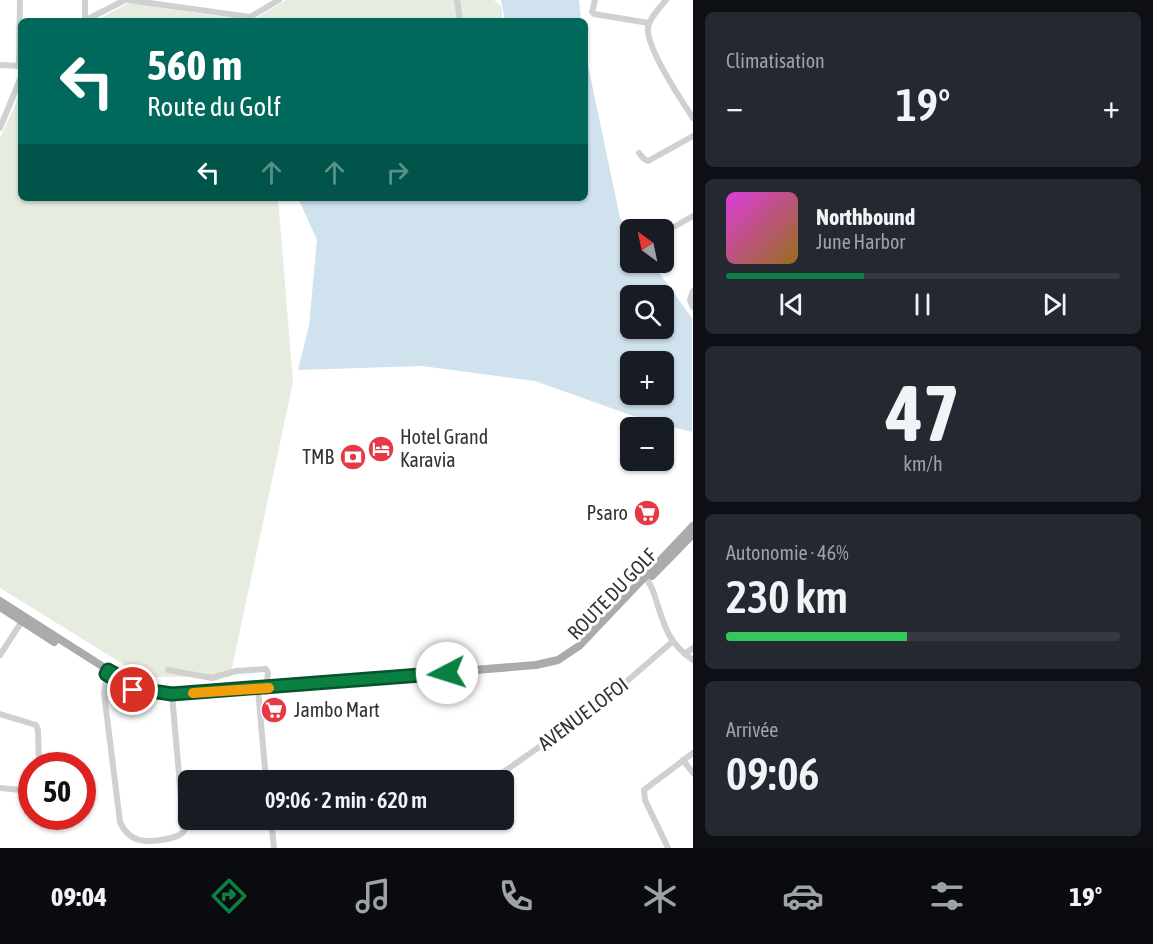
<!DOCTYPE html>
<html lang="fr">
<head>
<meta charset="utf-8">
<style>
  body { margin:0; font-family:"Asap Condensed",sans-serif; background:#242831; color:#f1f3f6; height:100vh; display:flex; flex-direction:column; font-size:22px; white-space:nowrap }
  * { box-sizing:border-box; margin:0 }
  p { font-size:20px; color:#9ea1a6 }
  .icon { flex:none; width:33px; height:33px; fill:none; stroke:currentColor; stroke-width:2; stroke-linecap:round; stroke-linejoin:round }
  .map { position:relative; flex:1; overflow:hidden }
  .details { display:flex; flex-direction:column; gap:12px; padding:12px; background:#0d0f14; width:460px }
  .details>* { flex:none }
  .top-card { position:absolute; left:18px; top:18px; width:570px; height:183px; border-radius:9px; box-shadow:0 2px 4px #0004; background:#00695c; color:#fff; overflow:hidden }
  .needle { width:39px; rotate:327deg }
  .tools { position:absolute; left:620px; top:219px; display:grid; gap:12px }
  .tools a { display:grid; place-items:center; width:54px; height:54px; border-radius:9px; background:#171b24; box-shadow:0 2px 4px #0004; font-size:30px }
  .speed { position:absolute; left:18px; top:752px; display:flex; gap:12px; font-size:30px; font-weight:700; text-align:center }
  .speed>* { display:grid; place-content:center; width:78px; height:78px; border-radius:50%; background:#171b24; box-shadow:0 2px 4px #0004; line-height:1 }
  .speed .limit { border:9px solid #d22; background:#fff; color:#111 }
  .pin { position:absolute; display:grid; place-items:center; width:51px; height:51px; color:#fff; margin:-26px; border:3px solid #fff; border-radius:50%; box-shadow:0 2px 6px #0007 }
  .me { position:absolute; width:66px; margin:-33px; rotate:265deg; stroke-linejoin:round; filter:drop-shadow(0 0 4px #0008) }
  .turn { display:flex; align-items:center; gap:21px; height:126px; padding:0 30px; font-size:27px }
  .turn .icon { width:78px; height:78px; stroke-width:2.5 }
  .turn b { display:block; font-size:42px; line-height:51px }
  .lanes { display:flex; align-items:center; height:57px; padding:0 30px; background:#0003; justify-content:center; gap:30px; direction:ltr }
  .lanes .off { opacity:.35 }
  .big { font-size:45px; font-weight:600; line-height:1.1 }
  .details .tile { flex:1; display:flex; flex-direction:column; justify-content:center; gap:9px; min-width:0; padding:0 21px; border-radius:9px; background:#242831 }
  .details .dial { align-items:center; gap:0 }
  .dial b { font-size:78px; line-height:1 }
  .song { display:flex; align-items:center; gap:18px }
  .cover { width:72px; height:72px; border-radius:9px; background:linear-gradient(135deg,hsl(300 70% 55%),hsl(40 70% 35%)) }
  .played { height:6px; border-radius:3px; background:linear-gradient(90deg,#0b8043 35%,#363941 35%) }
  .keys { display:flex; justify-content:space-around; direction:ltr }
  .heat { display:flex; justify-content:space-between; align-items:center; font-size:33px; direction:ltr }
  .charge { height:9px; border-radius:4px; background:linear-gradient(90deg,#34c759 46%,#363941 0) }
  .trip { position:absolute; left:178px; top:770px; width:336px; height:60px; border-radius:9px; background:#171b24; box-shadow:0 2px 4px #0004; font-weight:600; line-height:60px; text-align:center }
  .tab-bar { display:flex; height:96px; justify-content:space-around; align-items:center; background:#090b0e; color:#9ea1a6 }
  .tab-bar .icon { width:42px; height:42px }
  .tab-bar .selected { color:#0b8043 }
  .tab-bar b { font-size:27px; color:#f1f3f6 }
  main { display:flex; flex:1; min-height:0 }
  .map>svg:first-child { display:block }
  .green { fill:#e6ecdf }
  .water { fill:#cfe2ee; fill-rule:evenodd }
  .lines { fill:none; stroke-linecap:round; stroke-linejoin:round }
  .minor { stroke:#d0d0d0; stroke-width:6 }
  .major { stroke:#ababab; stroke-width:8 }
  .route-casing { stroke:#07532c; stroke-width:15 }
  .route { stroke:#0b8043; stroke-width:10 }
  .slow { stroke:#f59e0b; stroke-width:10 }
  .labels { text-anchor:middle; stroke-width:6; stroke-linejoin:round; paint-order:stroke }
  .poi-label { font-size:20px; fill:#333; stroke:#fff; text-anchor:start }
  .street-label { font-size:20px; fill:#333; stroke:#fff }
</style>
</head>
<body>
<main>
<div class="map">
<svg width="693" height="848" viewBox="0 0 693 848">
  <rect width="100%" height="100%" fill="#fff"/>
  <!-- green -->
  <g class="green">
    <path d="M 286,0 L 494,0 L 502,7 L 502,21 L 96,21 L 128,3 L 252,21 Z"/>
    <path d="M 21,92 L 21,198 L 278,198 L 293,382 L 230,677 L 144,677 L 0,588 L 0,138 Z"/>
  </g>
  <!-- water -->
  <g class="water">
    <path d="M 501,0 L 579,0 L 581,21 L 505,21 Z"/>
    <path d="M 585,51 L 620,218 L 630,232 L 630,262 L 652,263 L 692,318 L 692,432 L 639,418 L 535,381 L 422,366 L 298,370 L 309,326 L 317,240 L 298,198 L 585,198 ZM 630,296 L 663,296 L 663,328 L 630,328 ZM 630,362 L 663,362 L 663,394 L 630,394 Z"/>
  </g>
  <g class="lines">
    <!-- minor -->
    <g class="minor">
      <path d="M 128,0 L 250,17 L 279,0"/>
      <path d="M 457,0 L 460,21"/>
      <path d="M 595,0 L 592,12 L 594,14 L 649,23"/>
      <path d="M 666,0 C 660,8 649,18 648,28 C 646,48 681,100 693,118"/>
      <path d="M 85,20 L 85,0"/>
      <path d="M 84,21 L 125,0"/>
      <path d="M 0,65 L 20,66"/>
      <path d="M 19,66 L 20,0"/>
      <path d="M 0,128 L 21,77"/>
      <path d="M 639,153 L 644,159 L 648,161 L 693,136"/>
      <path d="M 663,233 L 693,216"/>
      <path d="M 693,291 L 690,300 L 693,307"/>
      <path d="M 644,577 C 652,584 654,594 657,603 C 665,629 670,644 693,660"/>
      <path d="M 685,654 L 693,648"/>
      <path d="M 0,655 L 24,618"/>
      <path d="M 108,670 L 104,693 L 120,822 C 129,843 147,843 167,839 C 174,837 179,837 184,831 L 172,695"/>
      <path d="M 168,670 L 212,678 L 236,671 L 266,669 L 268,673 L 266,692"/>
      <path d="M 258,689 L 266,780"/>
      <path d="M 0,714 L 36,725 L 38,730 L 39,765"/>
      <path d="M 683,760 L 693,773"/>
      <path d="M 489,780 L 505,771 L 603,702 L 672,642"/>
      <path d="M 0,788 L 32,791"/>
      <path d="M 271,819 L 274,848"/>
      <path d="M 668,848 L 645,800 L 644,790 L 693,753"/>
    </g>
    <!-- major -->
    <g class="major">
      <path d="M 652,576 L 693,534"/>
      <path d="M 0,601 L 127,682 L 154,693 L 180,694 L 536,665 L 558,660 L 579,646 L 693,526"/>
      <path d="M 0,607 L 54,642"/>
    </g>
  </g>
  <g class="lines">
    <defs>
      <path id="route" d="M 133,690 L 106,674 L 108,670 L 144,690 L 172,694 L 447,673"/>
    </defs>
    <!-- route casing -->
    <use href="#route" class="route-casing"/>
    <!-- route -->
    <use href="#route" class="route"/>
    <!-- slow -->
    <path class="slow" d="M 193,693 L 269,688"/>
  </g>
  <!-- icons -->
  <defs>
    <symbol id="hotel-disc" viewBox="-11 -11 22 22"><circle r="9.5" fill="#e63946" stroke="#fff"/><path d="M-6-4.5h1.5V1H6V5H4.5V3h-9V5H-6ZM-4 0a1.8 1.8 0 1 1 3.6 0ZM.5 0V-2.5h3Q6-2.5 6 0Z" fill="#fff"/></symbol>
    <symbol id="bank-disc" viewBox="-11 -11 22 22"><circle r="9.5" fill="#e63946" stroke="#fff"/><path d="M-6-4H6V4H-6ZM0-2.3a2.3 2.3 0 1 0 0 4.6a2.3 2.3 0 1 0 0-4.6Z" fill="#fff"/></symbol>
    <symbol id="supermarket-disc" viewBox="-11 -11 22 22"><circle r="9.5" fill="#e63946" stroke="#fff"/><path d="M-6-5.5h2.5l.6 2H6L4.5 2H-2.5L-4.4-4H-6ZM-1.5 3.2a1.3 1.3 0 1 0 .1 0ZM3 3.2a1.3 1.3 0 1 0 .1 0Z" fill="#fff"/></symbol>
  </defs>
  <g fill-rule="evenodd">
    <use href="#hotel-disc" x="366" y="434" width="30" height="30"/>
    <use href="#bank-disc" x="338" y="442" width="30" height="30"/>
    <use href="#supermarket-disc" x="632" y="498" width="30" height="30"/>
    <use href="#supermarket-disc" x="259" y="695" width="30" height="30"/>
  </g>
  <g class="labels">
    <!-- poi labels -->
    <g class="poi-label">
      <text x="400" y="444">Hotel Grand<tspan x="400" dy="23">Karavia</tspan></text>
      <text x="334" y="464" text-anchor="end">TMB</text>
      <text x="628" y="520" text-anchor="end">Psaro</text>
      <text x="294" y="717">Jambo Mart</text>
    </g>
    <!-- street labels -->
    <g class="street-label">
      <text transform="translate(612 594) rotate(-46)" y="7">ROUTE DU GOLF</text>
      <text transform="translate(583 714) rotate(-37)" y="7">AVENUE LOFOI</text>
    </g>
  </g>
</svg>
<div class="tools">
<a><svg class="needle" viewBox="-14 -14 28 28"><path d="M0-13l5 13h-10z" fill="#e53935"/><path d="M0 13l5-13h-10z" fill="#9ea1a6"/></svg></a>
<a><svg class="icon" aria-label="search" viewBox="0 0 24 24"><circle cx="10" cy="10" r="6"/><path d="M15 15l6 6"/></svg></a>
<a>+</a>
<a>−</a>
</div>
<div class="speed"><div class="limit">50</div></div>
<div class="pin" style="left:133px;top:690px;background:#d93025"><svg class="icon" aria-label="arrive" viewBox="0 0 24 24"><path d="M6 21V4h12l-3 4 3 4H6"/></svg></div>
<svg class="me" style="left:447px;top:673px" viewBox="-20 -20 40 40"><circle r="19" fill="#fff"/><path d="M0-13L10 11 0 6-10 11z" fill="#0b8043"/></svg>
<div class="trip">09:06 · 2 min · 620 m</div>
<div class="top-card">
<div class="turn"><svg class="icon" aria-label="left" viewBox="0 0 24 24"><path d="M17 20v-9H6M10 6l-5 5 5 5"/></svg><div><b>560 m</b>Route du Golf</div></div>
<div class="lanes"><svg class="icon" aria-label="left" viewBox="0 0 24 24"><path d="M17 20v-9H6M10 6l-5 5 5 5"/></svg><svg class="icon off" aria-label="ahead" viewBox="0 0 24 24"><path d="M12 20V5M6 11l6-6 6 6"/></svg><svg class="icon off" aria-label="ahead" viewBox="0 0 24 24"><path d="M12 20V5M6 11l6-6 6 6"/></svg><svg class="icon off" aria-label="right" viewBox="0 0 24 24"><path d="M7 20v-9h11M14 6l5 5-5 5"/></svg></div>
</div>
</div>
<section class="details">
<div class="tile"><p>Climatisation</p>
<div class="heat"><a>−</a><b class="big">19°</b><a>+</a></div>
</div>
<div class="tile">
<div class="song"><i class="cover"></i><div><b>Northbound</b><p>June Harbor</p></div></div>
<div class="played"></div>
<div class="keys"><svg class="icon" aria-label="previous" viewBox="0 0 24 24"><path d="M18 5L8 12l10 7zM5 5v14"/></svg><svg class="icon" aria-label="pause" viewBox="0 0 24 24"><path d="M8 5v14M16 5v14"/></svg><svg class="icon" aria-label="next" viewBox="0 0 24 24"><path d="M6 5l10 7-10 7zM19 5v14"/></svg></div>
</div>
<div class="tile dial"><b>47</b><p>km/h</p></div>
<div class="tile"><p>Autonomie · 46%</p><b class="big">230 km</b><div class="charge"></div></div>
<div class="tile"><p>Arrivée</p><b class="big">09:06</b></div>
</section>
</main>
<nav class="tab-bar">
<b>09:04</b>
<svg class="icon selected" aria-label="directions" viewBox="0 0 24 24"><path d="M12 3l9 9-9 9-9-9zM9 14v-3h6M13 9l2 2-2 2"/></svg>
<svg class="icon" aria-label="music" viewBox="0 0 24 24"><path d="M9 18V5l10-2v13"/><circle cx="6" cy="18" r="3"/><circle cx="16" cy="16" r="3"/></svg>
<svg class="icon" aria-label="phone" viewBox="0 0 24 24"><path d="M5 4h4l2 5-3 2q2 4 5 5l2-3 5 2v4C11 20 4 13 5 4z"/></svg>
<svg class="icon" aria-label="climate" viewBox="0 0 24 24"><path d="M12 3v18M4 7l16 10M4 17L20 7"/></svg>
<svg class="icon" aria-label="car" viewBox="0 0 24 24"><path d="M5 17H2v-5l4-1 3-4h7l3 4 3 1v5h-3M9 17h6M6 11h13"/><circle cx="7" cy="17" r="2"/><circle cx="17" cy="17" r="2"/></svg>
<svg class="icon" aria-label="filters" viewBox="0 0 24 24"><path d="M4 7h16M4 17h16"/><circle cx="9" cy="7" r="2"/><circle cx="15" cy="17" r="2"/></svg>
<b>19°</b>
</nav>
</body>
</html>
